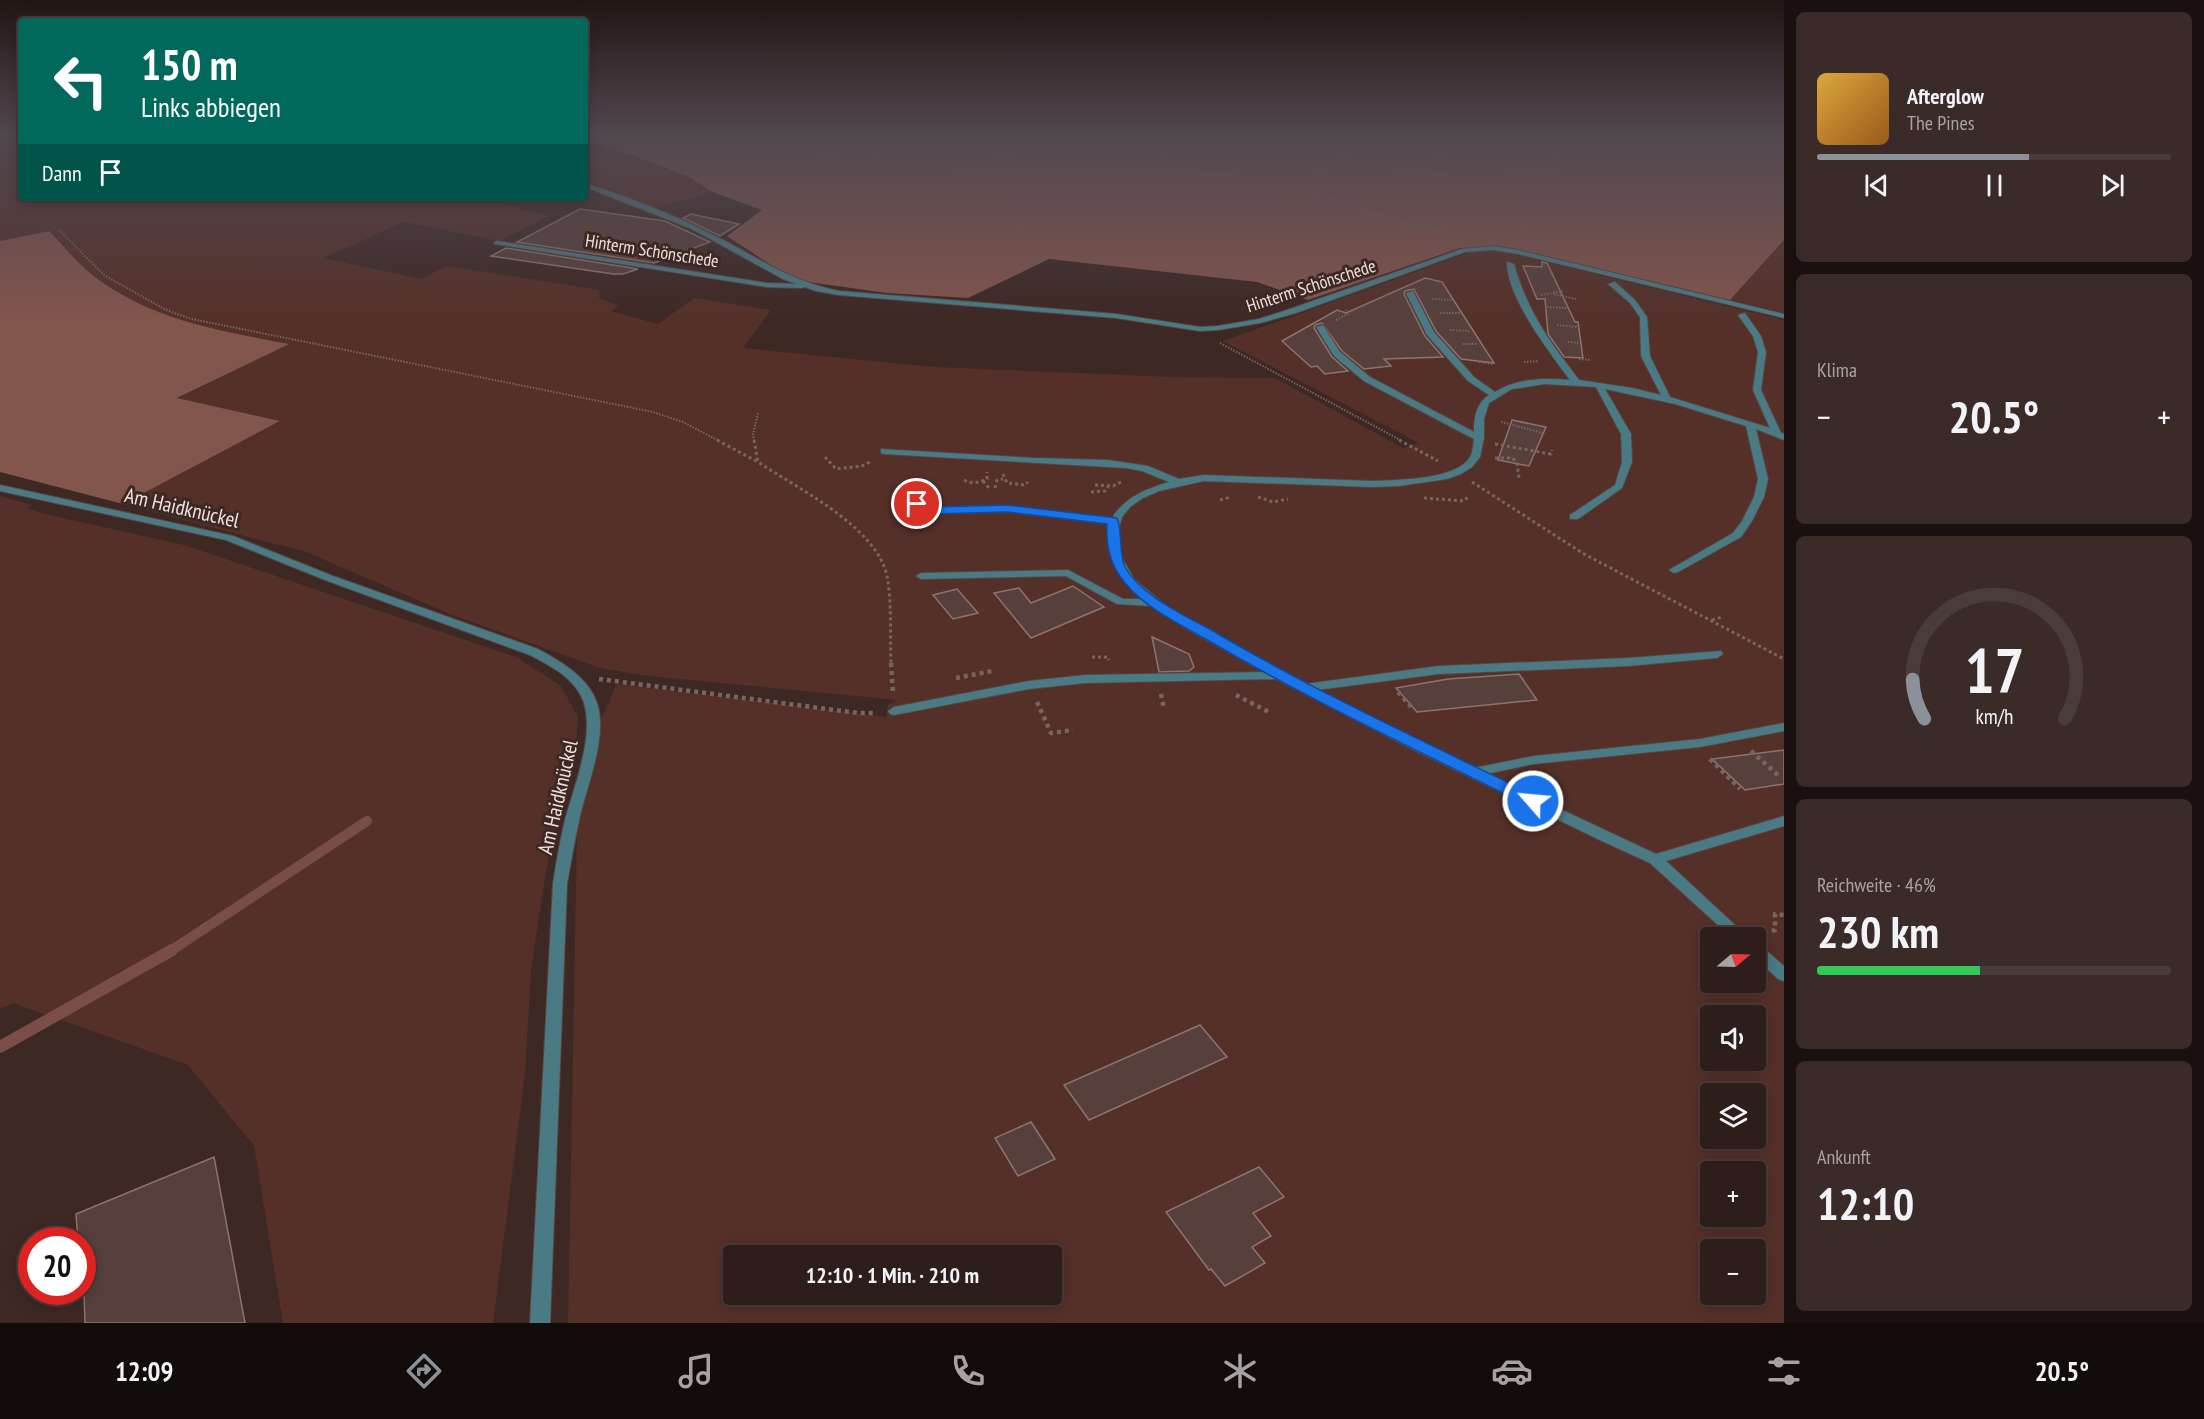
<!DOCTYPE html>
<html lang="de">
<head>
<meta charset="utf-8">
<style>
  body { margin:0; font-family:"PT Sans Narrow",sans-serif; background:#3a2b28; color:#f1f3f6; height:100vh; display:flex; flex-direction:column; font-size:22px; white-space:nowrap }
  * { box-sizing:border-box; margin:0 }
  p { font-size:20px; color:#a7a2a3 }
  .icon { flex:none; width:33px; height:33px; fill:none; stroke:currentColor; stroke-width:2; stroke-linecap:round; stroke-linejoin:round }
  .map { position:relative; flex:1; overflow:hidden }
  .drawer { display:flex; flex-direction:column; gap:12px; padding:12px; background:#19100f; width:420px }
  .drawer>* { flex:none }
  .guide { position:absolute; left:18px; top:18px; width:570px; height:183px; border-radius:6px; box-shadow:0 3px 15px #0003,0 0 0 2px #493c3a; background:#00695c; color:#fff; overflow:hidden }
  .needle { width:39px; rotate:71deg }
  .controls { position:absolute; left:1700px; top:927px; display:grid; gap:12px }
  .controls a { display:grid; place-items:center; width:66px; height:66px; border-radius:6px; background:#2e1e1b; box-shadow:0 3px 15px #0003,0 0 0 2px #493c3a; font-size:30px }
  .speed { position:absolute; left:18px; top:1227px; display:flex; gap:12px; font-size:30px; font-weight:700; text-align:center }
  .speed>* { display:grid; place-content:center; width:78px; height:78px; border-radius:50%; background:#2e1e1b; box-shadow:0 3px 15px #0003,0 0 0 2px #493c3a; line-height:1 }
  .speed .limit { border:9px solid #d22; background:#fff; color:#111 }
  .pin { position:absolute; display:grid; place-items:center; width:51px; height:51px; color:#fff; margin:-26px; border:3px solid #fff; border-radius:50%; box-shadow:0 2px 6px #0007 }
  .me { position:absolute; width:66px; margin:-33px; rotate:297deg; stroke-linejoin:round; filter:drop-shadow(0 0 4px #0008) }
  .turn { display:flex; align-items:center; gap:21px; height:126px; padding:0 24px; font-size:27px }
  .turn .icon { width:78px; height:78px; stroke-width:2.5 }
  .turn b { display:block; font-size:42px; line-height:51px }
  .then { display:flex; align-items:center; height:57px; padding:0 24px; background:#0003; gap:12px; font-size:22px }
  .big { font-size:45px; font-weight:700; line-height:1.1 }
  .drawer .tile { flex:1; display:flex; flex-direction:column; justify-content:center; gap:9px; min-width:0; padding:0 21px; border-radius:9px; background:#3a2b28 }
  .drawer .dial { align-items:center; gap:0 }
  .dial svg { height:156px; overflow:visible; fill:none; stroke:#493c3a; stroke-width:7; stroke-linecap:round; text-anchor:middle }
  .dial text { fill:#f1f3f6; stroke:none }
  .song { display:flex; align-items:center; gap:18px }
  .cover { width:72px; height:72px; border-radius:9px; background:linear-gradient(135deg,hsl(40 70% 55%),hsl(30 70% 35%)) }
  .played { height:6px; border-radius:3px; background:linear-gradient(90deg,#8c9099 60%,#493c3a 60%) }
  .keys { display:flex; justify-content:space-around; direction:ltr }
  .heat { display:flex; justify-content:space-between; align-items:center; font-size:33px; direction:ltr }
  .charge { height:9px; border-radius:4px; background:linear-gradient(90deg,#34c759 46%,#493c3a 0) }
  .trip { position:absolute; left:723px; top:1245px; width:339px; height:60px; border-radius:6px; background:#2e1e1b; box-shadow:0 3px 15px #0003,0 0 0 2px #493c3a; font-weight:700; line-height:60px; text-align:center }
  .dock { display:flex; height:96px; justify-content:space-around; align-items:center; background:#120c0b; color:#a7a2a3 }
  .dock .icon { width:42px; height:42px }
  .dock .on { color:#8c9099 }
  .dock b { font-size:27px; color:#f1f3f6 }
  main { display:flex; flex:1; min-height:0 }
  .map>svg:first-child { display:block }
  .green { fill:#553029; fill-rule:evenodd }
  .forest { fill:#82554d }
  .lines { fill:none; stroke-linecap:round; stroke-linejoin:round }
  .stream-far1 { stroke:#7a4e46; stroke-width:10 }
  .stream { stroke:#7a4e46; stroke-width:12 }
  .building { fill:#57403c; stroke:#8d736f; stroke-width:1.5 }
  .service-casing { stroke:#594542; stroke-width:2 }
  .minor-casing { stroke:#594542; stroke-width:2 }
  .path-far2 { stroke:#786561; stroke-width:2; stroke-dasharray:1.5 1.5; stroke-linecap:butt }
  .path-far1 { stroke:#786561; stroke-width:3; stroke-dasharray:3 3; stroke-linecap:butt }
  .path { stroke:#786561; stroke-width:4.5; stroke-dasharray:4 4; stroke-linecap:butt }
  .service { fill:#4a7b85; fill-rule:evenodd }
  .minor { fill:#4a7b85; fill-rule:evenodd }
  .route { fill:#1a73e8; stroke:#114b97; stroke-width:1.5 }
  .labels { text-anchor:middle; stroke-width:6; stroke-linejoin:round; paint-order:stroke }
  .far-street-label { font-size:18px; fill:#eee0dd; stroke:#3d2824 }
  .street-label { font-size:21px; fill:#eee0dd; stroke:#3d2824 }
</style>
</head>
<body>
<main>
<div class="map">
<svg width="1784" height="1323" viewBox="0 0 1784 1323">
  <rect width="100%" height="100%" fill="#3d2824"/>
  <!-- green -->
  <g class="green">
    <path d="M 0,147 L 21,148 L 21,198 L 481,198 L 549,216 L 500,241 L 404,222 L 323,258 L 421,279 L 447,266 L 600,290 L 599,298 L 619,306 L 611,311 L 658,324 L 694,298 L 771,310 L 743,348 L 934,367 L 1173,377 L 1275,378 L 1403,448 L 1419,443 L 1223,341 L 1474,251 L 1496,250 L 1784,320 L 1784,1323 L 568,1323 L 577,833 L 598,726 L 617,684 L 886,717 L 888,705 L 898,700 L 649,676 L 600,668 L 450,614 L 306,552 L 123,504 L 279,422 L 176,399 L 288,344 C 219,330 152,320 94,277 C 78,264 64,246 49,231 L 0,241 ZM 1710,938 L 1755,938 L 1755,982 L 1710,982 ZM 1710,1016 L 1755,1016 L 1755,1060 L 1710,1060 ZM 1710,1094 L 1755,1094 L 1755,1138 L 1710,1138 ZM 1710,1172 L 1755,1172 L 1755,1216 L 1710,1216 ZM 1710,1250 L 1755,1250 L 1755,1294 L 1710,1294 ZM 734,1256 L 1052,1256 L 1052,1294 L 734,1294 Z"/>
    <path d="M 613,150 L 688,176 L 712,192 L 657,208 L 585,180 L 585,155 Z"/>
    <path d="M 1784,240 L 1784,313 L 1730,300 Z"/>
    <path d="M 0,496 L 32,505 L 27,508 L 45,514 L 184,545 L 516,657 L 561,686 L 578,717 L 575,756 L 546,870 L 531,971 L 525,1074 L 493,1323 L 283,1323 L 254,1146 L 188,1065 L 13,1003 L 0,1009 Z"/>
  </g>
  <!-- forest -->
  <g class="forest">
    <path d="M 585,135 L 1784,135 L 1784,240 L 1730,300 L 1510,248 L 1460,248 L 1308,300 L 1257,282 L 1049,259 L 968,298 L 887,293 L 808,282 L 780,271 L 727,236 L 762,210 L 712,192 L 688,176 L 585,138 Z"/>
    <path d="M 49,231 C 64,246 78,264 95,277 C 154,321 219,330 289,344 L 177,398 L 280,421 L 123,504 L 0,472 L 0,241 Z"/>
  </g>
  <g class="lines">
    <!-- stream-far1 -->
    <path class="stream-far1" d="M 169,952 L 367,821"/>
    <!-- stream -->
    <path class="stream" d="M 0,1047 L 172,950"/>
  </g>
  <!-- building -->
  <g class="building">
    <path d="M 580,209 L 665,221 L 710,242 L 654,263 L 517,242 Z"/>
    <path d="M 691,214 L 739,224 L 720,236 L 683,218 Z"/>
    <path d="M 506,248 L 638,269 L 623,274 L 613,274 L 491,256 Z"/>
    <path d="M 1542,262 L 1547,263 L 1575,322 L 1578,322 L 1583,358 L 1564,357 L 1548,334 L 1545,299 L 1537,299 L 1523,266 L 1542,267 Z"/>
    <path d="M 1425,278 L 1442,282 L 1494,363 L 1461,359 L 1436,331 L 1414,289 L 1405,291 L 1404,294 L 1425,336 L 1443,357 L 1384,359 L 1391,366 L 1364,369 L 1342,351 L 1322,323 L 1315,325 L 1314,328 L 1332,357 L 1348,371 L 1325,374 L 1317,366 L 1311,367 L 1282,341 L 1337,310 L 1346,313 Z"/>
    <path d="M 1512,420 L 1546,427 L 1529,466 L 1498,460 Z"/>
    <path d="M 1073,586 L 1104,607 L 1031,638 L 994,593 L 1019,588 L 1031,603 Z"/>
    <path d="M 957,589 L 978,613 L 953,619 L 933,595 Z"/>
    <path d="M 1152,637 L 1189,654 L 1194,667 L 1189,671 L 1159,672 Z"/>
    <path d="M 1519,674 L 1537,700 L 1417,712 L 1396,688 L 1448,679 Z"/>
    <path d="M 1784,750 L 1784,784 L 1745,790 L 1712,759 Z"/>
    <path d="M 1200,1025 L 1227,1057 L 1089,1120 L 1064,1085 Z"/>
    <path d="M 1031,1122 L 1055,1159 L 1018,1176 L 995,1138 Z"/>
    <path d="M 214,1157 L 245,1323 L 85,1323 L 82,1240 L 78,1240 L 76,1214 Z"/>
    <path d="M 1259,1167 L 1284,1197 L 1253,1213 L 1271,1236 L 1252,1247 L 1265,1263 L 1225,1286 L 1211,1269 L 1209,1270 L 1166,1212 Z"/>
  </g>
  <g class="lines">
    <defs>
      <g id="service">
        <path d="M 497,241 L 767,283 L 802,284 L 806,286 L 802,288 L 767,287 L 495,244 L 494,243 Z"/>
        <path d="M 1507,262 L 1514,264 C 1527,311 1550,342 1579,380 L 1632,388 L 1661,395 L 1641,356 L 1640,317 L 1630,303 L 1608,284 L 1615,282 L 1635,300 L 1647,317 L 1650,356 L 1670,397 L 1770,428 L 1753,390 L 1758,352 L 1753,336 L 1738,315 L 1745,313 L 1761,336 L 1766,352 L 1761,390 L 1781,433 L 1784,434 L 1784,440 L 1756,429 L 1768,479 L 1764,497 L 1752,521 L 1741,537 L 1678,572 L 1674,573 L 1669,570 L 1733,533 L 1742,521 L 1754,497 L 1758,479 L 1746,426 L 1675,404 L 1605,389 L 1631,434 L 1632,462 L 1622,488 L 1578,519 L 1570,519 L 1570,515 L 1615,485 L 1622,462 L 1621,434 L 1596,387 L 1545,384 L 1512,389 L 1489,403 L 1484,419 L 1484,438 L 1480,457 L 1472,467 L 1461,474 L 1447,479 L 1399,486 L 1372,487 L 1204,481 L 1159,491 L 1143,498 L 1130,507 L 1122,517 L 1118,531 L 1122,558 L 1134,579 L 1171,610 L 1305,684 L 1439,666 L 1628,658 L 1721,651 L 1723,654 L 1717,658 L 1628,666 L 1439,674 L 1317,690 L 1474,768 L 1534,756 L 1700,739 L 1784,723 L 1784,731 L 1700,747 L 1534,764 L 1486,774 L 1656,854 L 1784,816 L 1784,826 L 1666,861 L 1749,938 L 1732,938 L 1650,863 L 1604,842 L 1418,752 L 1276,679 L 1085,683 L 1029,689 L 894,715 L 890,714 L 888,711 L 894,707 L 1029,681 L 1085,675 L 1264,672 L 1192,632 L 1151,606 L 1117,604 L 1066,576 L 921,579 L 916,576 L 921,573 L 1068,570 L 1123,599 L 1142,599 C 1121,581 1100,553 1110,524 L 1007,512 L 932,513 L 897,499 L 902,496 L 933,507 L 1007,506 L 1112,518 C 1125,497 1146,489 1169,482 L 1142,471 L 1126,468 L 884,454 L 881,453 L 881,449 L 1035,458 L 1108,460 L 1148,466 L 1179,479 L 1204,475 L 1372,481 C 1396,480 1457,480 1470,457 C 1473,452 1473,445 1474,439 L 1364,381 L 1334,356 L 1316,327 L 1323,325 L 1340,352 L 1370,377 L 1474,432 C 1474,417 1476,404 1489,395 L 1468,381 L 1427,335 L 1406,293 L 1413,291 L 1434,332 L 1474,377 L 1495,392 C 1517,378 1544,378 1570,380 C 1550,353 1506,296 1507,262 Z"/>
        <path d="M 1755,943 L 1760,945 L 1784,966 L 1784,981 L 1778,979 L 1755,958 Z"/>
      </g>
      <g id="minor">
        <path d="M 585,183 C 628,197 673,214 713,235 C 758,257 789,281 839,291 L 1116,314 L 1200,327 L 1218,326 L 1259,319 L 1290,309 L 1462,249 L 1493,246 L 1518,250 L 1784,314 L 1784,318 L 1518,254 L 1493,250 L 1465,252 L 1296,313 L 1260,323 L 1218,330 L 1200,331 L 1116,318 L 839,295 L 816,291 L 783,279 L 692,229 L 585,187 Z"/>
        <path d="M 0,485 L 233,536 L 333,576 L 538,649 C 559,661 582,673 594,696 C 611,729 588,782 580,816 C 575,839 571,861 567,884 L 550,1323 L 530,1323 L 553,884 C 556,863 560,841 565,820 C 574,786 599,727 580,694 C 569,675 549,665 530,655 L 325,580 L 226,540 L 0,491 Z"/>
      </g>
    </defs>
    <!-- service casing -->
    <use href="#service" class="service-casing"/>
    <!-- minor casing -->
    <use href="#minor" class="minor-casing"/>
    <!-- path-far2 -->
    <g class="path-far2">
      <path d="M 610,135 L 636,143 L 710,142"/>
      <path d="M 681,135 L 727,142"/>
      <path d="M 706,135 L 733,142"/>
      <path d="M 733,142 L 794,150 L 860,151 L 916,156 L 996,153 L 1165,156 L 1348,153 L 1415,155 L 1529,171 C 1551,168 1560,148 1581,145 C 1648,136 1717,145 1784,151"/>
      <path d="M 753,142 L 809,144 L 868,135"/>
      <path d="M 0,145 L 21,146"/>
      <path d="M 749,146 C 913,182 1082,159 1247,177 C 1291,182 1329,198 1369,212 C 1397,222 1428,228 1457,236"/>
      <path d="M 1522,162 L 1512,164 L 1550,164"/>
      <path d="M 1305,188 L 1314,174 L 1328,166 L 1341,163 L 1399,168 L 1503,184 L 1551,181 L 1552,175 L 1548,168"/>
      <path d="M 59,230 L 104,275 L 166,310 L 192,319 L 653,412 L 683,422 L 719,441"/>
      <path d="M 1554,294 L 1576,299"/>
      <path d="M 1541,295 L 1563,291"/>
      <path d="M 1432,299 L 1453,300"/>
      <path d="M 1547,307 L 1567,308"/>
      <path d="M 1440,313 L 1461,313"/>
      <path d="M 1336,320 L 1349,313 L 1346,310"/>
      <path d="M 1557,325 L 1577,327"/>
      <path d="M 1450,330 L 1469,331"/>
      <path d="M 1568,342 L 1580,343"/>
      <path d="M 1220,343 L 1402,441"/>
      <path d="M 1463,344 L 1477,344"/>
      <path d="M 1579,359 L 1590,360"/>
      <path d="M 1479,362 L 1493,364"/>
      <path d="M 1524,362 L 1539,361"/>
      <path d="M 1501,422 L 1543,433"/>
      <path d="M 754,441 L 753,434 L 758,413"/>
    </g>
    <!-- path-far1 -->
    <g class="path-far1">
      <path d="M 717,440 L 758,462"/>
      <path d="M 754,440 L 758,462 C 798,489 876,526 887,576 C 892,604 890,636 891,664"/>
      <path d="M 1399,440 L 1438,461"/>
      <path d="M 1495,444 L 1551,454 L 1552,450"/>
      <path d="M 825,457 L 836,469 L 862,466 L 872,461"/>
      <path d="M 1495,458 L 1513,458 L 1517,464 L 1519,478"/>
      <path d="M 1003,474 L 1007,483 L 1025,485 L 1028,482"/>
      <path d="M 964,480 C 972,485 979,482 987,479 L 987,472"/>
      <path d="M 983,481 L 989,488"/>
      <path d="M 1472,482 L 1584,554 L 1784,659"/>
      <path d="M 1095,485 L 1113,486 L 1121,482"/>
      <path d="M 995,488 L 997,480 L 1003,479"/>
      <path d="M 1091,492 L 1105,491 L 1108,487"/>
      <path d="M 1258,497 L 1273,502 L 1288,499"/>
      <path d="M 1424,498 L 1464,501 L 1469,496"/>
      <path d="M 1220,500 L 1231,497"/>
      <path d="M 1712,620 L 1722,617"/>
      <path d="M 1092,657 L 1108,657 L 1109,660"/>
    </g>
    <!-- path -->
    <g class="path">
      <path d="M 891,663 L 893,694"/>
      <path d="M 956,678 L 992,671"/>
      <path d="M 599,679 L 858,713 L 877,713"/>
      <path d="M 1398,692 L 1413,709"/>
      <path d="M 1161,694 L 1164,708"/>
      <path d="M 1236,695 L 1269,712"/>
      <path d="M 1037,702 L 1051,733 L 1073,730"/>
      <path d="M 1751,751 L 1780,777"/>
      <path d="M 1710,759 L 1740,789"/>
      <path d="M 1764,933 L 1775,930 L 1775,914 L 1784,915"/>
    </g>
    <!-- service -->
    <use href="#service" class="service"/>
    <!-- minor -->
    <use href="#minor" class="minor"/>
  </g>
  <!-- sky -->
  <linearGradient id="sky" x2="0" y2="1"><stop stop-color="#221614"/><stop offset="0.42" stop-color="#514850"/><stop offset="1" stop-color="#514850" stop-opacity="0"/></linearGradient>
  <rect width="1784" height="320" fill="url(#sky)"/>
  <!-- route -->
  <path class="route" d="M 917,501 L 934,507 L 1007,505 L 1117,518 C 1123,532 1118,551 1125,567 C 1140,595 1186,616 1213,631 C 1318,693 1429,744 1538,797 L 1540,801 L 1533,806 L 1527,805 C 1421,752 1313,702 1211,642 C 1182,625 1146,609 1125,583 C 1110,565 1106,546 1107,524 L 1007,512 L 932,514 L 913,507 L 911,504 Z"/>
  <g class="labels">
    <!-- far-street labels -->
    <g class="far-street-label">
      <text transform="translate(652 251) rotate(9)" y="6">Hinterm Schönschede</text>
      <text transform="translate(1311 286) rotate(-18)" y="6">Hinterm Schönschede</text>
    </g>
    <!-- street labels -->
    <g class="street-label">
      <text transform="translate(182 508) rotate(13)" y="7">Am Haidknückel</text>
      <text transform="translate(558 797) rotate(-77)" y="7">Am Haidknückel</text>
    </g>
  </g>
</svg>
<div class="controls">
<a><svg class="needle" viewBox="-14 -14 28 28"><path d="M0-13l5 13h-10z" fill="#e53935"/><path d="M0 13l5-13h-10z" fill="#a7a2a3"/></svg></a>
<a><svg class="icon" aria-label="sound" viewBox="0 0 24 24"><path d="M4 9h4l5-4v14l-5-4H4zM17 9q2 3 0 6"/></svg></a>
<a><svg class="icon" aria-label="layers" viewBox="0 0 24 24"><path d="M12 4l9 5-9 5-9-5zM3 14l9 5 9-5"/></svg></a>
<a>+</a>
<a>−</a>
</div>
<div class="speed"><div class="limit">20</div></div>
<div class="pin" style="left:917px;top:504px;background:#d93025"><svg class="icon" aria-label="arrive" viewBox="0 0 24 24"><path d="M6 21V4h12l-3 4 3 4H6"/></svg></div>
<svg class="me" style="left:1533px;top:801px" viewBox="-20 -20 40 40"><circle r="17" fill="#1a73e8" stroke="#fff" stroke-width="3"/><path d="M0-11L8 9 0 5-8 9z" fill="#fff"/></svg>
<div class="trip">12:10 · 1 Min. · 210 m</div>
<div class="guide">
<div class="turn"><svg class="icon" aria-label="left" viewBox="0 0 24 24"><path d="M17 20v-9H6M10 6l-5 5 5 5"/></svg><div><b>150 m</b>Links abbiegen</div></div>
<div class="then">Dann<svg class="icon" aria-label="arrive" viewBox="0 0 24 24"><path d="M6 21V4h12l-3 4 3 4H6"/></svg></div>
</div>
</div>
<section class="drawer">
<div class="tile">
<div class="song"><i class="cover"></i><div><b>Afterglow</b><p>The Pines</p></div></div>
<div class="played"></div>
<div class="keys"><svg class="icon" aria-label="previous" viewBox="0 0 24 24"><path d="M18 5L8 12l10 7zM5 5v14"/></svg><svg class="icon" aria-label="pause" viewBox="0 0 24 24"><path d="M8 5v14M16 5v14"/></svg><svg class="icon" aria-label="next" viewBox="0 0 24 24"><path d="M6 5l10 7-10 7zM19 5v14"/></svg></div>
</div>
<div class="tile"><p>Klima</p>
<div class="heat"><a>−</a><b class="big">20.5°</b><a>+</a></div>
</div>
<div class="tile dial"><svg viewBox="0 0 100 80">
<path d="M14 69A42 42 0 1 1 86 69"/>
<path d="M14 69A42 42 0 0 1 8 49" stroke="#8c9099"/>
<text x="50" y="56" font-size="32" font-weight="700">17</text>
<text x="50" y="72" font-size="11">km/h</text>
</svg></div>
<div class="tile"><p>Reichweite · 46%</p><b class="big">230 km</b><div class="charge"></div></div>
<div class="tile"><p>Ankunft</p><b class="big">12:10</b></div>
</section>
</main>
<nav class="dock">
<b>12:09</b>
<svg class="icon on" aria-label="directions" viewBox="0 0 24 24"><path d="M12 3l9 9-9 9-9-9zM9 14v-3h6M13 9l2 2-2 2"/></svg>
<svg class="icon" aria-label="music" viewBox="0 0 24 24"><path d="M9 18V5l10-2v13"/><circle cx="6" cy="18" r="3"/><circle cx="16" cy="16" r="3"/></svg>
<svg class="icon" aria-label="phone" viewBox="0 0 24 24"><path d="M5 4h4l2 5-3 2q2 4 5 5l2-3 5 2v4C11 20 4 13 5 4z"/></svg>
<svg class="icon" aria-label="climate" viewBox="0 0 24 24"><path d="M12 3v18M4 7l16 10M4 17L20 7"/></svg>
<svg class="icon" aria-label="car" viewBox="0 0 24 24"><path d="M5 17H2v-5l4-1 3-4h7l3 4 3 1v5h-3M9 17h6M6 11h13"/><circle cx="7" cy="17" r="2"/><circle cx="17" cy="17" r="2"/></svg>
<svg class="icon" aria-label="filters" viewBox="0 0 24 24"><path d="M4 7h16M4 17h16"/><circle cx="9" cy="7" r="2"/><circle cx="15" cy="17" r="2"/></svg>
<b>20.5°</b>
</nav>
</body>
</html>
